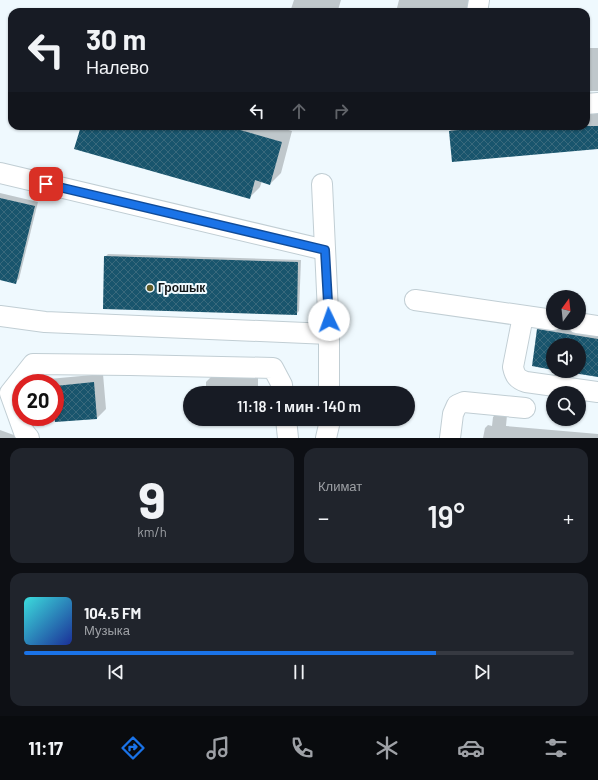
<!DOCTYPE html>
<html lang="ru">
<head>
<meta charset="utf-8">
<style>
  body { margin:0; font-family:Barlow,sans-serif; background:#20242c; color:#f1f3f6; height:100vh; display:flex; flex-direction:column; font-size:15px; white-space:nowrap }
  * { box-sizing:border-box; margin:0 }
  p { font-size:13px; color:#9ea1a6 }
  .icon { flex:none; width:22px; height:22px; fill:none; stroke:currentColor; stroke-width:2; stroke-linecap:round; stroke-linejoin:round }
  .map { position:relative; height:438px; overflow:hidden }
  .side { display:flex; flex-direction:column; gap:10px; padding:10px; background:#0d0f14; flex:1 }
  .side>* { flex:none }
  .banner { position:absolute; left:8px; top:8px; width:582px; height:122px; border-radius:12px; box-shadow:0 1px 3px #0004; background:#171b24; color:#f1f3f6; overflow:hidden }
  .needle { width:26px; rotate:15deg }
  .tools { position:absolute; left:546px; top:290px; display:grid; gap:8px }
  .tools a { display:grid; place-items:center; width:40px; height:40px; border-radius:50%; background:#171b24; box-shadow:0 1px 3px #0004; font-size:20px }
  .speed { position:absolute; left:12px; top:374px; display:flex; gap:8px; font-size:20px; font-weight:700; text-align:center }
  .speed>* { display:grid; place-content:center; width:52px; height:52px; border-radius:50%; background:#171b24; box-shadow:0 1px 3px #0004; line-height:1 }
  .speed .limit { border:6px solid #d22; background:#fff; color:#111 }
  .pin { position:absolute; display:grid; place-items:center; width:34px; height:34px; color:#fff; margin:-17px; border-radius:8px; box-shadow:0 2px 6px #0006 }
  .me { position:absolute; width:44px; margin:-22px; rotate:357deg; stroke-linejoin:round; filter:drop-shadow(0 0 3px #0008) }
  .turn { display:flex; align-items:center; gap:14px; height:84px; padding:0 12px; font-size:18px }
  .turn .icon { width:52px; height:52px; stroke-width:2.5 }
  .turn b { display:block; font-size:28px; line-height:34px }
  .lanes { display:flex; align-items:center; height:38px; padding:0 12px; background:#0003; justify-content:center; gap:20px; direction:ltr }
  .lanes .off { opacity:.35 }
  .big { font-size:30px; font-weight:600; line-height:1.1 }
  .side .card { flex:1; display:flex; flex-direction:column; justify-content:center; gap:6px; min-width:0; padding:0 14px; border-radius:12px; background:#20242c }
  .side .dial { align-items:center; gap:0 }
  .dial b { font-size:52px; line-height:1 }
  .song { display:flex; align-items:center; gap:12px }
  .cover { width:48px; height:48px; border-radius:6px; background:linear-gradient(135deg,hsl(180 70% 55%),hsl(230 70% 35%)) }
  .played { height:4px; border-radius:2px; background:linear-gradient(90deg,#1a73e8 75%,#363941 75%) }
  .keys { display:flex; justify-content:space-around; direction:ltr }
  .heat { display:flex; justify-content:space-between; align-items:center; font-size:22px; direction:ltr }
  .side .tiles { flex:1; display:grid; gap:10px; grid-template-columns:1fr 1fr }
  .card:last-child { grid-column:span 2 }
  .trip { position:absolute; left:183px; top:386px; width:232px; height:40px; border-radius:20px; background:#171b24; box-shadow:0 1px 3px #0004; font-weight:600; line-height:40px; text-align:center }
  .tabs { display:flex; height:64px; justify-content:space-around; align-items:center; background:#090b0e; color:#9ea1a6 }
  .tabs .icon { width:28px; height:28px }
  .tabs .on { color:#1a73e8 }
  .tabs b { font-size:18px; color:#f1f3f6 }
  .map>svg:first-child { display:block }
  .shadow { fill:#0003 }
  .building { fill:url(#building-cross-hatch) }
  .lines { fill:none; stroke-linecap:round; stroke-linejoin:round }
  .minor-casing { stroke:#c1ced4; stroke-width:22 }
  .minor { stroke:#fff; stroke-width:20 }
  .route-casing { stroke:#114b97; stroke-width:10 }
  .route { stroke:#1a73e8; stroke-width:7 }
  .poi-dot { fill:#615c29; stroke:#eff9fe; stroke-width:1.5 }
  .labels { text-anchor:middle; stroke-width:4; stroke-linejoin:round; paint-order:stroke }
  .poi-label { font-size:12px; font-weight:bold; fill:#111517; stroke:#eff9fe; text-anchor:start }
</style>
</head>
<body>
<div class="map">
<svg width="598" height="438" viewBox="0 0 598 438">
  <defs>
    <pattern id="building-cross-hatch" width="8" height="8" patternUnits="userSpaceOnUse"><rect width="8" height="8" fill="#19556d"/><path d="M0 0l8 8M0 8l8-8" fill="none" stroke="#39697c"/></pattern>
  </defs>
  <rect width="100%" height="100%" fill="#eff9fe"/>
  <!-- shadow -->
  <g class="shadow">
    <path d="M 294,0 L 341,0 L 338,10 L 335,12 L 300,12 L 291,9 Z"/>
    <path d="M 399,0 L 475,0 L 473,12 L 396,12 Z"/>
    <rect x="586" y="48" width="12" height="43"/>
    <path d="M 586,96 L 598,105 L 598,148 L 450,131 L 455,126 L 586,126 Z"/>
    <path d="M 82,126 L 274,126 L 292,131 L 281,173 L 270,184 L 262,181 L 260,187 L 249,198 Z"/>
    <path d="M 0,193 L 38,202 L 19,279 L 16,282 L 0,279 Z"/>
    <path d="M 108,254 L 301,260 L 299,311 L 296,314 L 105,257 Z"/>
    <path d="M 549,319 L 553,323 L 576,323 L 598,326 L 598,376 L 567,371 L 579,371 L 579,345 L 553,345 L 553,369 L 538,330 Z"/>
    <path d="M 103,374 L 106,409 L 97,418 L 34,423 L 32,417 L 55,417 L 55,383 L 35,383 L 38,380 Z"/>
    <path d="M 258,374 L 258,388 L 254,393 L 206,393 L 206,382 L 212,376 Z"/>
    <path d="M 496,414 L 507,415 L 506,426 L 598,434 L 598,438 L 483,438 L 485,428 L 488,425 L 492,426 L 493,417 Z"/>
    <path d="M 0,430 L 22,438 L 0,438 Z"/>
  </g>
  <!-- building -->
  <g class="building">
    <path d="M 81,126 L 226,126 L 282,142 L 270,185 L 255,180 L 250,199 L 74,149 Z"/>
    <path d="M 497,126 L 598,126 L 598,149 L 452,162 L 449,131 Z"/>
    <path d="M 0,198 L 35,206 L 16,284 L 0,280 Z"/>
    <path d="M 104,256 L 298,262 L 297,315 L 103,309 Z"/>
    <path d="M 537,329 L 598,339 L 598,377 L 561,371 L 579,371 L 579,345 L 553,345 L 553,370 L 532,366 Z"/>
    <path d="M 94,382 L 97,419 L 55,422 L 55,386 Z"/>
  </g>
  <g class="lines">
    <defs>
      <g id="minor">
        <path d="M 477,12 L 479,0"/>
        <path d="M 586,104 L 598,103"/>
        <path d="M 0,173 L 325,250"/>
        <path d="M 322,184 L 329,334 L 329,393"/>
        <path d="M 415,300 L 553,320"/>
        <path d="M 0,316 L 45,322 L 329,334"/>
        <path d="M 523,316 L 513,367 C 515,376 517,379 526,382 L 598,392"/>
        <path d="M 577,323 L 598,326"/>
        <path d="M 286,419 L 288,438"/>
        <path d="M 29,438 L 24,432 L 10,393 L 33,364 L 130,365 L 273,368 L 282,385 L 283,393"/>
        <path d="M 326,438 L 329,425 L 329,419"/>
        <path d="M 450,438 L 453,414 L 457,405 L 464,402 L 525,408"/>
      </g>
    </defs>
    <!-- minor casing -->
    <use href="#minor" class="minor-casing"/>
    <!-- minor -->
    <use href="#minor" class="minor"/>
  </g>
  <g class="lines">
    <defs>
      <path id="route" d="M 46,184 L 325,250 L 329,320"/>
    </defs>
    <!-- route casing -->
    <use href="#route" class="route-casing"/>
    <!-- route -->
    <use href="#route" class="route"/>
  </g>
  <!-- markers -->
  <circle class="poi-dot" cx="150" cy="288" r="4"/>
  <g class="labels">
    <!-- poi labels -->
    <g class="poi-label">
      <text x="158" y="292">Грошык</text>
    </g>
  </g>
</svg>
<div class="tools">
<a><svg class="needle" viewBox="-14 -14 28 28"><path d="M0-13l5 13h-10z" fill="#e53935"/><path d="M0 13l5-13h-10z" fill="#9ea1a6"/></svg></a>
<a><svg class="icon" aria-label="sound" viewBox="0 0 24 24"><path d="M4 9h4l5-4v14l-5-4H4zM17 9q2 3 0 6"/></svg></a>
<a><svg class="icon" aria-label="search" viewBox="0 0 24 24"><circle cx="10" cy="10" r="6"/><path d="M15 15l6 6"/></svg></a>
</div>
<div class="speed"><div class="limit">20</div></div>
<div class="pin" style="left:46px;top:184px;background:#d93025"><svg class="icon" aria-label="arrive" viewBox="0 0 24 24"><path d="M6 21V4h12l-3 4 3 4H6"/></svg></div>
<svg class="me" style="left:329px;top:320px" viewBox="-20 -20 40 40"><circle r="19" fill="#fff"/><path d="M0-13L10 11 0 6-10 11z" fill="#1a73e8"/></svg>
<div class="trip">11:18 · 1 мин · 140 m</div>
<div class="banner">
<div class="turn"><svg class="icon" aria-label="left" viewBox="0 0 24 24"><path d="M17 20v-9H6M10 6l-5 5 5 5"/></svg><div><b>30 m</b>Налево</div></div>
<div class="lanes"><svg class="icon" aria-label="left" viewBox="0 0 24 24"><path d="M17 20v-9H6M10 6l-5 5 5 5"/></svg><svg class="icon off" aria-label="ahead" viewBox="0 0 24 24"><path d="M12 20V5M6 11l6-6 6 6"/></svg><svg class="icon off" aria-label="right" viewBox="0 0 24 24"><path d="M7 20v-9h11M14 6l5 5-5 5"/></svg></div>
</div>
</div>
<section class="side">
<div class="tiles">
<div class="card dial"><b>9</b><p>km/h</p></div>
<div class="card"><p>Климат</p>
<div class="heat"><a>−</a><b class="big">19°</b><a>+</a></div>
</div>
<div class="card">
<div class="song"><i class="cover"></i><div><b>104.5 FM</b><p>Музыка</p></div></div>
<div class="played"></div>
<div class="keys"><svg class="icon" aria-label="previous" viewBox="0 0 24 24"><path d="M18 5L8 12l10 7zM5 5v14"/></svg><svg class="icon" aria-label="pause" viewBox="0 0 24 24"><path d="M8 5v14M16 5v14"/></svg><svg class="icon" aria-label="next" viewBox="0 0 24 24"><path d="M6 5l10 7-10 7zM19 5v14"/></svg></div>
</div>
</div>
</section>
<nav class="tabs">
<b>11:17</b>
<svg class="icon on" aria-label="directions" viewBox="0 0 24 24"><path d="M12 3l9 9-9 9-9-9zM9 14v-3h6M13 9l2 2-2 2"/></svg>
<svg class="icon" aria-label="music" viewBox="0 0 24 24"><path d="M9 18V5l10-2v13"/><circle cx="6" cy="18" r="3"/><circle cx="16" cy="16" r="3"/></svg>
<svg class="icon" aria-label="phone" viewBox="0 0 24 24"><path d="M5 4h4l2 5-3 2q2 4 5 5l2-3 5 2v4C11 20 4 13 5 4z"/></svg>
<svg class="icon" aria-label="climate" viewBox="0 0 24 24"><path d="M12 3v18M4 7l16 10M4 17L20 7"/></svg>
<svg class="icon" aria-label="car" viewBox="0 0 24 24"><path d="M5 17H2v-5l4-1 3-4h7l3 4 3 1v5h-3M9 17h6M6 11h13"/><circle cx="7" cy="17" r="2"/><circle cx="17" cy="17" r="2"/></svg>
<svg class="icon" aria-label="filters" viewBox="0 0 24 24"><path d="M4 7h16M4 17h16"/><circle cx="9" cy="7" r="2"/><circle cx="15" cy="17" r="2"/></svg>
</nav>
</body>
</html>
